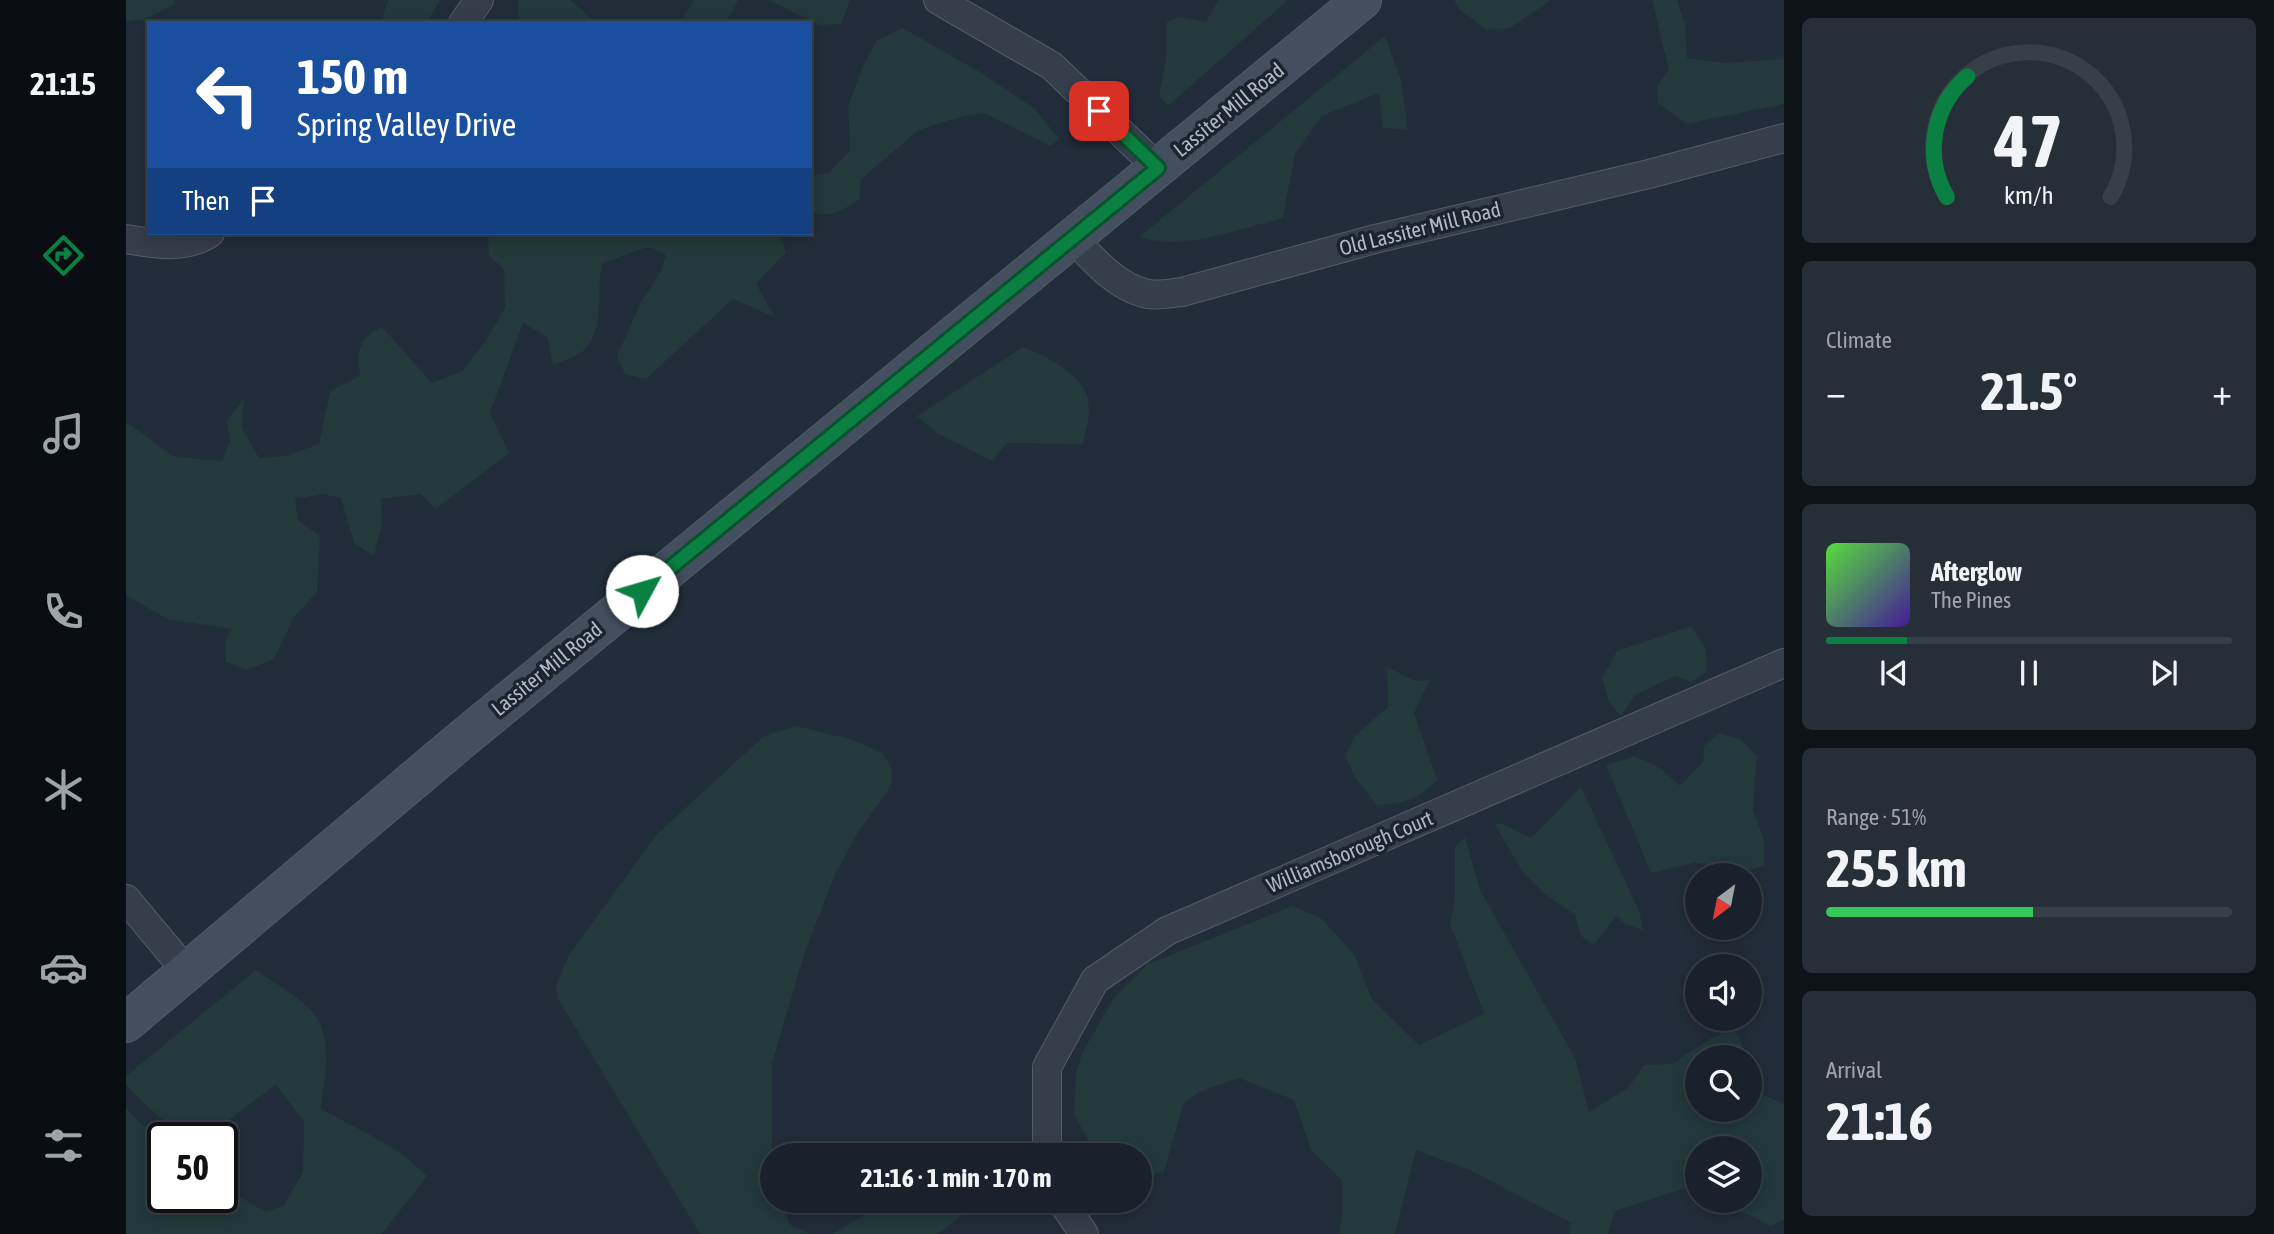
<!DOCTYPE html>
<html lang="en">
<head>
<meta charset="utf-8">
<style>
  body { margin:0; font-family:"Asap Condensed",sans-serif; background:#262f38; color:#f1f3f6; height:100vh; display:flex; flex-direction:column; font-size:26px; white-space:nowrap }
  * { box-sizing:border-box; margin:0 }
  p { font-size:23px; color:#9fa4a9 }
  .icon { flex:none; width:38px; height:38px; fill:none; stroke:currentColor; stroke-width:2; stroke-linecap:round; stroke-linejoin:round }
  .map { position:relative; flex:1; overflow:hidden }
  .drawer { display:flex; flex-direction:column; gap:18px; padding:18px; background:#0e1318; width:490px }
  .drawer>* { flex:none }
  .top-card { position:absolute; left:21px; top:21px; width:665px; height:214px; border-radius:0px; box-shadow:0 4px 18px #0003,0 0 0 2px #373f48; background:#1a4fa0; color:#fff; overflow:hidden }
  .needle { width:46px; rotate:212deg }
  .controls { position:absolute; left:1559px; top:863px; display:grid; gap:14px }
  .controls a { display:grid; place-items:center; width:77px; height:77px; border-radius:50%; background:#19222c; box-shadow:0 4px 18px #0003,0 0 0 2px #373f48; font-size:35px }
  .speed { position:absolute; left:21px; top:1122px; display:flex; gap:14px; font-size:35px; font-weight:700; text-align:center }
  .speed>* { display:grid; place-content:center; width:91px; height:91px; border-radius:50%; background:#19222c; box-shadow:0 4px 18px #0003,0 0 0 2px #373f48; line-height:1 }
  .speed .limit { border:4px solid #111; border-radius:10px; background:#fff; color:#111 }
  .pin { position:absolute; display:grid; place-items:center; width:60px; height:60px; color:#fff; margin:-30px; border-radius:14px; box-shadow:0 4px 10px #0006 }
  .me { position:absolute; width:77px; margin:-38px; rotate:51deg; stroke-linejoin:round; filter:drop-shadow(0 0 5px #0008) }
  .turn { display:flex; align-items:center; gap:24px; height:147px; padding:0 35px; font-size:32px }
  .turn .icon { width:91px; height:91px; stroke-width:2.5 }
  .turn b { display:block; font-size:49px; line-height:60px }
  .then { display:flex; align-items:center; height:66px; padding:0 35px; background:#0003; gap:14px; font-size:26px }
  .big { font-size:52px; font-weight:700; line-height:1.1 }
  .drawer .tile { flex:1; display:flex; flex-direction:column; justify-content:center; gap:10px; min-width:0; padding:0 24px; border-radius:10px; background:#262f38 }
  .drawer .dial { align-items:center; gap:0 }
  .dial svg { height:182px; overflow:visible; fill:none; stroke:#373f48; stroke-width:7; stroke-linecap:round; text-anchor:middle }
  .dial text { fill:#f1f3f6; stroke:none }
  .song { display:flex; align-items:center; gap:21px }
  .cover { width:84px; height:84px; border-radius:10px; background:linear-gradient(135deg,hsl(110 70% 55%),hsl(260 70% 35%)) }
  .played { height:7px; border-radius:4px; background:linear-gradient(90deg,#0b8043 20%,#373f48 20%) }
  .keys { display:flex; justify-content:space-around; direction:ltr }
  .heat { display:flex; justify-content:space-between; align-items:center; font-size:38px; direction:ltr }
  .charge { height:10px; border-radius:5px; background:linear-gradient(90deg,#34c759 51%,#373f48 0) }
  .trip { position:absolute; left:634px; top:1143px; width:392px; height:70px; border-radius:35px; background:#19222c; box-shadow:0 4px 18px #0003,0 0 0 2px #373f48; font-weight:700; line-height:70px; text-align:center }
  main { display:flex; flex:1; min-height:0 }
  .menu { display:flex; flex-direction:column; width:126px; justify-content:space-around; align-items:center; background:#0a0e12; color:#9fa4a9 }
  .menu .icon { width:49px; height:49px }
  .menu .on { color:#0b8043 }
  .menu b { font-size:32px; color:#f1f3f6 }
  .map>svg:first-child { display:block }
  .green { fill:#23393b }
  .lines { fill:none; stroke-linecap:round; stroke-linejoin:round }
  .street-casing { stroke:#535c68; stroke-width:30 }
  .secondary-casing { stroke:#535c68; stroke-width:40 }
  .street { stroke:#353e4b; stroke-width:28 }
  .secondary { stroke:#434e5e; stroke-width:38 }
  .route-casing { stroke:#07532c; stroke-width:18 }
  .route { stroke:#0b8043; stroke-width:12 }
  .labels { text-anchor:middle; stroke-width:7; stroke-linejoin:round; paint-order:stroke }
  .street-label { font-size:21px; fill:#b0b9c7; stroke:#1a242f }
</style>
</head>
<body>
<main>
<nav class="menu">
<b>21:15</b>
<svg class="icon on" aria-label="directions" viewBox="0 0 24 24"><path d="M12 3l9 9-9 9-9-9zM9 14v-3h6M13 9l2 2-2 2"/></svg>
<svg class="icon" aria-label="music" viewBox="0 0 24 24"><path d="M9 18V5l10-2v13"/><circle cx="6" cy="18" r="3"/><circle cx="16" cy="16" r="3"/></svg>
<svg class="icon" aria-label="phone" viewBox="0 0 24 24"><path d="M5 4h4l2 5-3 2q2 4 5 5l2-3 5 2v4C11 20 4 13 5 4z"/></svg>
<svg class="icon" aria-label="climate" viewBox="0 0 24 24"><path d="M12 3v18M4 7l16 10M4 17L20 7"/></svg>
<svg class="icon" aria-label="car" viewBox="0 0 24 24"><path d="M5 17H2v-5l4-1 3-4h7l3 4 3 1v5h-3M9 17h6M6 11h13"/><circle cx="7" cy="17" r="2"/><circle cx="17" cy="17" r="2"/></svg>
<svg class="icon" aria-label="filters" viewBox="0 0 24 24"><path d="M4 7h16M4 17h16"/><circle cx="9" cy="7" r="2"/><circle cx="15" cy="17" r="2"/></svg>
</nav>
<div class="map">
<svg width="1658" height="1234" viewBox="0 0 1658 1234">
  <rect width="100%" height="100%" fill="#212d3a"/>
  <!-- green -->
  <g class="green">
    <path d="M 0,0 L 48,0 L 49,4 L 17,20 L 0,21 Z"/>
    <path d="M 262,0 L 314,0 L 301,23 L 255,23 Z"/>
    <path d="M 392,0 L 444,0 L 471,23 L 393,23 Z"/>
    <path d="M 568,0 L 613,0 L 599,23 L 554,23 Z"/>
    <path d="M 643,0 L 724,0 L 715,24 L 693,25 Z"/>
    <path d="M 1092,0 L 1162,0 L 1042,106 L 1033,96 L 1040,60 L 1041,21 L 1055,17 L 1080,22 Z"/>
    <path d="M 1328,0 L 1425,0 L 1384,28 L 1361,30 L 1333,9 Z"/>
    <path d="M 1526,0 L 1551,0 L 1559,25 L 1561,58 L 1599,63 L 1658,59 L 1658,104 L 1561,124 L 1532,103 L 1531,85 L 1543,70 Z"/>
    <path d="M 777,28 L 852,71 L 909,109 L 933,139 L 925,146 L 858,113 L 830,118 L 793,130 L 735,179 L 733,200 C 718,209 702,220 684,211 L 684,176 L 703,173 L 724,150 L 722,106 L 737,66 L 751,40 Z"/>
    <path d="M 1259,36 L 1275,80 L 1282,130 L 1257,128 L 1253,93 L 1196,116 L 1169,154 L 1157,218 C 1112,229 1058,252 1013,237 Z"/>
    <path d="M 362,233 L 653,233 L 660,252 L 630,284 L 649,317 L 607,299 L 520,379 L 499,374 L 491,356 L 515,302 L 535,271 L 540,254 L 522,247 L 476,263 C 470,290 480,331 457,351 C 449,357 436,361 427,365 L 421,337 L 397,323 L 364,413 L 383,453 L 310,509 L 295,494 L 255,499 L 256,524 L 248,556 L 228,543 L 215,498 L 197,494 L 169,499 L 172,520 L 194,536 L 191,592 L 168,617 L 148,659 L 120,670 L 100,662 L 99,641 L 106,629 L 41,619 L 0,595 L 0,422 L 49,457 L 96,461 L 104,441 L 101,420 L 118,399 L 116,428 L 133,458 L 160,456 L 193,444 L 204,391 L 234,376 C 231,352 231,338 256,327 L 306,383 L 336,371 L 359,342 L 379,308 L 378,269 L 363,256 Z"/>
    <path d="M 897,347 C 917,355 953,372 961,395 C 966,411 960,428 957,444 L 881,443 L 866,461 L 811,433 L 791,416 Z"/>
    <path d="M 1566,626 L 1580,650 L 1581,672 L 1565,682 L 1549,676 L 1509,695 L 1495,716 L 1483,702 L 1476,678 L 1491,651 Z"/>
    <path d="M 1261,667 L 1289,681 L 1304,680 L 1288,713 L 1311,780 C 1292,800 1276,804 1250,805 L 1229,777 L 1219,755 L 1229,736 L 1262,707 Z"/>
    <path d="M 670,726 L 727,740 L 757,753 L 766,769 L 765,786 L 733,831 L 709,874 L 678,955 L 646,1063 L 646,1200 L 656,1201 L 663,1224 L 684,1234 L 574,1234 L 432,999 L 430,985 L 443,955 L 531,834 L 638,736 Z"/>
    <path d="M 1593,733 L 1614,739 L 1631,756 L 1627,810 L 1638,840 L 1638,866 C 1603,878 1605,866 1573,863 C 1567,862 1535,871 1525,873 L 1480,765 L 1508,756 L 1534,768 L 1554,786 L 1577,762 L 1578,746 Z"/>
    <path d="M 1455,787 L 1514,913 L 1517,930 L 1501,925 L 1490,916 L 1468,945 L 1455,936 L 1449,915 L 1420,895 L 1396,871 L 1369,825 L 1375,823 L 1405,838 Z"/>
    <path d="M 1339,837 L 1354,890 L 1449,1058 L 1463,1112 L 1503,1087 L 1518,1065 L 1546,1064 L 1582,1040 L 1608,1028 L 1621,1057 L 1572,1057 L 1572,1110 L 1624,1110 L 1624,1064 L 1636,1094 L 1658,1104 L 1658,1219 L 1645,1226 L 1594,1201 L 1624,1200 L 1624,1148 L 1572,1148 L 1571,1189 L 1566,1186 L 1489,1211 L 1482,1234 L 1443,1234 L 1445,1223 L 1344,1170 L 1290,1150 L 1269,1234 L 1213,1234 L 1217,1210 L 1216,1180 L 1185,1150 L 1168,1100 L 1113,1078 L 1073,1092 L 1057,1104 L 1038,1172 L 1013,1177 L 1013,1155 L 970,1155 L 948,1114 L 950,1072 L 957,1051 L 990,995 L 1022,964 L 1167,906 L 1196,919 L 1228,954 L 1246,999 L 1293,1045 L 1358,1014 L 1324,924 L 1329,898 L 1329,847 Z"/>
    <path d="M 130,970 C 148,983 173,996 187,1013 C 208,1037 198,1081 195,1109 C 232,1130 270,1144 301,1176 L 256,1234 L 0,1234 L 0,1109 L 37,1144 L 37,1173 L 33,1180 L 37,1182 L 37,1197 L 61,1197 L 87,1213 L 114,1197 L 140,1212 L 158,1205 L 177,1172 L 178,1122 L 150,1085 L 80,1137 C 43,1132 26,1111 0,1085 L 0,1076 Z"/>
    <path d="M 752,1201 L 752,1200 L 850,1201 L 845,1209 L 812,1234 L 706,1234 L 737,1216 Z"/>
  </g>
  <g class="lines">
    <defs>
      <g id="street">
        <path d="M 812,0 L 926,66 L 1032,168"/>
        <path d="M 337,23 L 353,0"/>
        <path d="M 947,238 C 966,259 992,288 1022,294 C 1032,296 1046,293 1056,292 L 1249,239 L 1523,174 L 1658,138"/>
        <path d="M 0,239 C 28,244 59,250 84,233"/>
        <path d="M 0,899 L 62,973"/>
        <path d="M 921,1155 L 921,1067 L 969,980 L 1041,931 L 1658,663"/>
        <path d="M 935,1200 L 958,1234"/>
      </g>
      <path id="secondary" d="M 0,1023 L 334,741 L 1236,0"/>
    </defs>
    <!-- street casing -->
    <use href="#street" class="street-casing"/>
    <!-- secondary casing -->
    <use href="#secondary" class="secondary-casing"/>
    <!-- street -->
    <use href="#street" class="street"/>
    <!-- secondary -->
    <use href="#secondary" class="secondary"/>
  </g>
  <g class="lines">
    <defs>
      <path id="route" d="M 516,591 L 1032,168 L 973,111"/>
    </defs>
    <!-- route casing -->
    <use href="#route" class="route-casing"/>
    <!-- route -->
    <use href="#route" class="route"/>
  </g>
  <g class="labels">
    <!-- street labels -->
    <g class="street-label">
      <text transform="translate(1103 110) rotate(-39)" y="7">Lassiter Mill Road</text>
      <text transform="translate(1294 229) rotate(-14)" y="7">Old Lassiter Mill Road</text>
      <text transform="translate(421 669) rotate(-39)" y="7">Lassiter Mill Road</text>
      <text transform="translate(1224 852) rotate(-23)" y="7">Williamsborough Court</text>
    </g>
  </g>
</svg>
<div class="controls">
<a><svg class="needle" viewBox="-14 -14 28 28"><path d="M0-13l5 13h-10z" fill="#e53935"/><path d="M0 13l5-13h-10z" fill="#9fa4a9"/></svg></a>
<a><svg class="icon" aria-label="sound" viewBox="0 0 24 24"><path d="M4 9h4l5-4v14l-5-4H4zM17 9q2 3 0 6"/></svg></a>
<a><svg class="icon" aria-label="search" viewBox="0 0 24 24"><circle cx="10" cy="10" r="6"/><path d="M15 15l6 6"/></svg></a>
<a><svg class="icon" aria-label="layers" viewBox="0 0 24 24"><path d="M12 4l9 5-9 5-9-5zM3 14l9 5 9-5"/></svg></a>
</div>
<div class="speed"><div class="limit">50</div></div>
<div class="pin" style="left:973px;top:111px;background:#d93025"><svg class="icon" aria-label="arrive" viewBox="0 0 24 24"><path d="M6 21V4h12l-3 4 3 4H6"/></svg></div>
<svg class="me" style="left:516px;top:591px" viewBox="-20 -20 40 40"><circle r="19" fill="#fff"/><path d="M0-13L10 11 0 6-10 11z" fill="#0b8043"/></svg>
<div class="trip">21:16 · 1 min · 170 m</div>
<div class="top-card">
<div class="turn"><svg class="icon" aria-label="left" viewBox="0 0 24 24"><path d="M17 20v-9H6M10 6l-5 5 5 5"/></svg><div><b>150 m</b>Spring Valley Drive</div></div>
<div class="then">Then<svg class="icon" aria-label="arrive" viewBox="0 0 24 24"><path d="M6 21V4h12l-3 4 3 4H6"/></svg></div>
</div>
</div>
<section class="drawer">
<div class="tile dial"><svg viewBox="0 0 100 80">
<path d="M14 69A42 42 0 1 1 86 69"/>
<path d="M14 69A42 42 0 0 1 23 16" stroke="#0b8043"/>
<text x="50" y="56" font-size="32" font-weight="700">47</text>
<text x="50" y="72" font-size="11">km/h</text>
</svg></div>
<div class="tile"><p>Climate</p>
<div class="heat"><a>−</a><b class="big">21.5°</b><a>+</a></div>
</div>
<div class="tile">
<div class="song"><i class="cover"></i><div><b>Afterglow</b><p>The Pines</p></div></div>
<div class="played"></div>
<div class="keys"><svg class="icon" aria-label="previous" viewBox="0 0 24 24"><path d="M18 5L8 12l10 7zM5 5v14"/></svg><svg class="icon" aria-label="pause" viewBox="0 0 24 24"><path d="M8 5v14M16 5v14"/></svg><svg class="icon" aria-label="next" viewBox="0 0 24 24"><path d="M6 5l10 7-10 7zM19 5v14"/></svg></div>
</div>
<div class="tile"><p>Range · 51%</p><b class="big">255 km</b><div class="charge"></div></div>
<div class="tile"><p>Arrival</p><b class="big">21:16</b></div>
</section>
</main>
</body>
</html>
